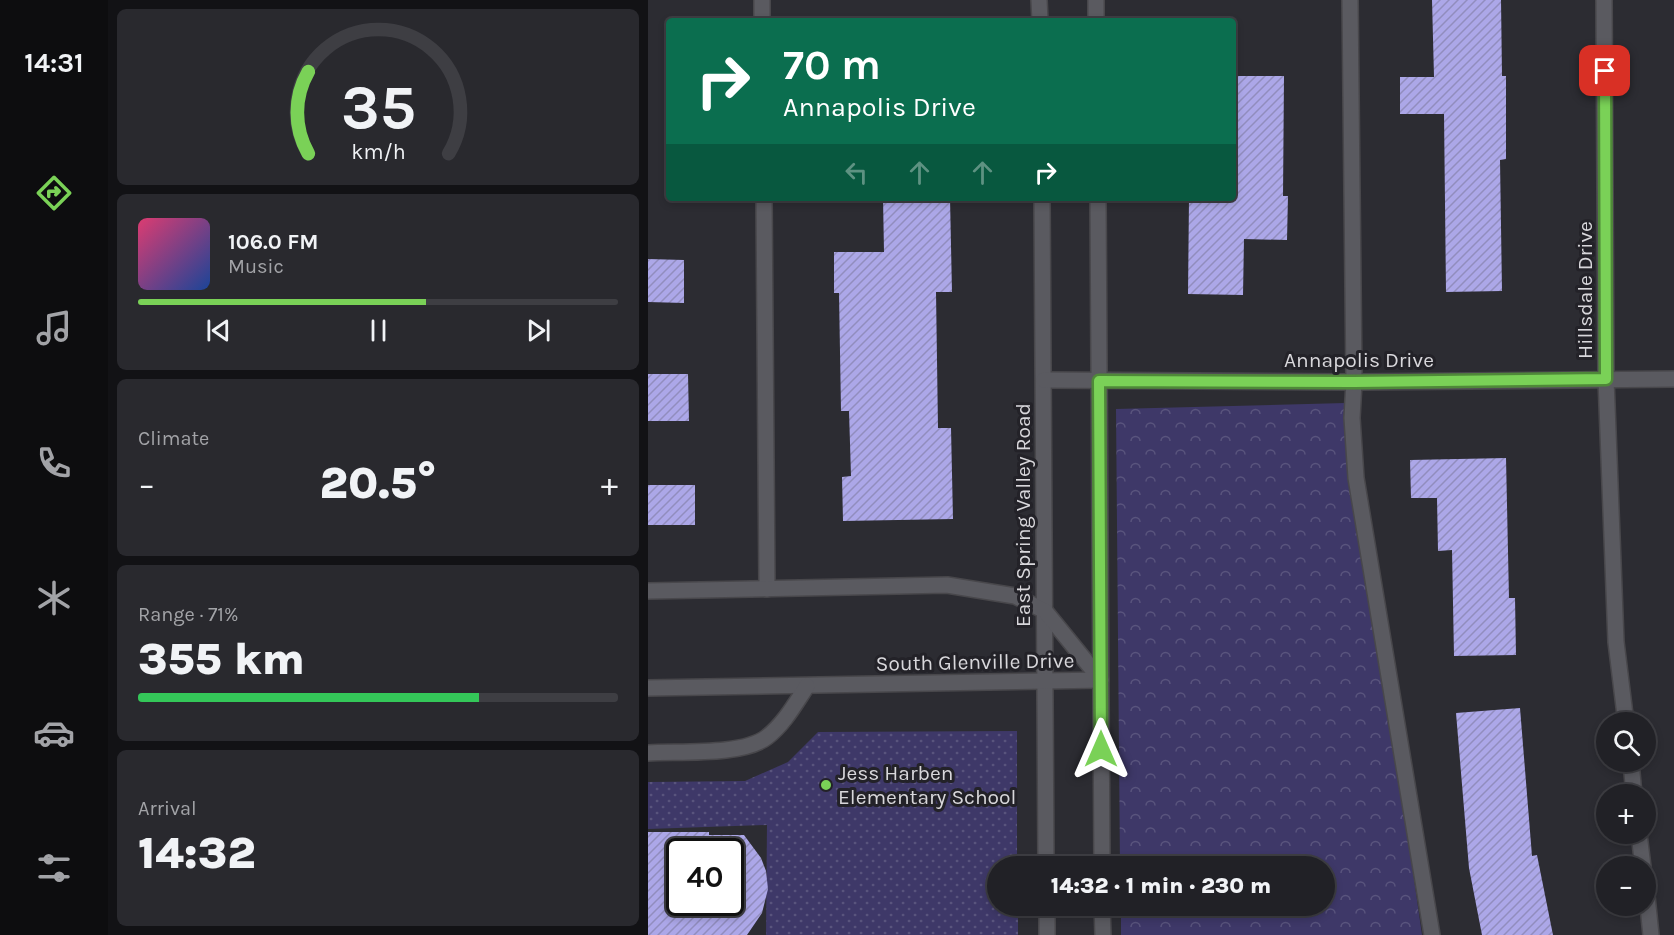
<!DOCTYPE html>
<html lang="en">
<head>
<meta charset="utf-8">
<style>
  body { margin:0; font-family:Karla,sans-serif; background:#29292e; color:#f1f3f6; height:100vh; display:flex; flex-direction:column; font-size:22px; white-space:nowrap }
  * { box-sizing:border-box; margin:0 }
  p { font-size:20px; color:#a2a3a7 }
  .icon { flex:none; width:33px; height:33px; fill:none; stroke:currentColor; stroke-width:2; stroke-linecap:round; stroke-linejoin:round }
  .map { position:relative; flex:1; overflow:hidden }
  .drawer { display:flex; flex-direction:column; gap:9px; padding:9px; background:#121215; width:540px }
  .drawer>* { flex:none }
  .guide { position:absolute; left:18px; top:18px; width:570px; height:183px; border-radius:6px; box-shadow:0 3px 9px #0003,0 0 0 2px #3e3e43; background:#0b6e4f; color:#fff; overflow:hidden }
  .controls { position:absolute; left:948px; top:712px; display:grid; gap:12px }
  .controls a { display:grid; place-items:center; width:60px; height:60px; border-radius:50%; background:#212126; box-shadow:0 3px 9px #0003,0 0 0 2px #3e3e43; font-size:30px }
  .speed { position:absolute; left:18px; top:838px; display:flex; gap:12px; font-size:30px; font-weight:700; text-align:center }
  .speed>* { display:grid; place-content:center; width:78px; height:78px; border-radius:50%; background:#212126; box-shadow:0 3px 9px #0003,0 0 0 2px #3e3e43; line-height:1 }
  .speed .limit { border:3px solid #111; border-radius:9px; background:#fff; color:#111 }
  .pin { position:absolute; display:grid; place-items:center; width:51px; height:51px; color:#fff; margin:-26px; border-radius:12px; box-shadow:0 3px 9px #0006 }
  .me { position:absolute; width:66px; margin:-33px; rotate:0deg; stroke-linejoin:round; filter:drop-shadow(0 0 4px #0008) }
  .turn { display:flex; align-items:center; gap:21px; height:126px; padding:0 18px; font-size:27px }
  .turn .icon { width:78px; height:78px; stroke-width:2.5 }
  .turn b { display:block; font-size:42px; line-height:51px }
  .lanes { display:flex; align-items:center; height:57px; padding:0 18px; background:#0003; justify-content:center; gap:30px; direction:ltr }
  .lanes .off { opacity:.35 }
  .big { font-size:45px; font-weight:800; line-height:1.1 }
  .drawer .card { flex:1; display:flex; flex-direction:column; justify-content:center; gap:9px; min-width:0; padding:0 21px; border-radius:9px; background:#29292e }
  .drawer .dial { align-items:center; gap:0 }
  .dial svg { height:156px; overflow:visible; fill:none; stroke:#3e3e43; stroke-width:7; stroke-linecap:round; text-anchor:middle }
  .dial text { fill:#f1f3f6; stroke:none }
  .song { display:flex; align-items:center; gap:18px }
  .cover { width:72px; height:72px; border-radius:9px; background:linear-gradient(135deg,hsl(340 70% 55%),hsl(220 70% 35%)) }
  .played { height:6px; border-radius:3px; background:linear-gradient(90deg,#7ad157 60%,#3e3e43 60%) }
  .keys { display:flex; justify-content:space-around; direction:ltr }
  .heat { display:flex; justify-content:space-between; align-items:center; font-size:33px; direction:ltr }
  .charge { height:9px; border-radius:4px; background:linear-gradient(90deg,#34c759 71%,#3e3e43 0) }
  .trip { position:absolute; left:339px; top:856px; width:348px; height:60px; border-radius:30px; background:#212126; box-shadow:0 3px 9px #0003,0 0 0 2px #3e3e43; font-weight:800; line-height:60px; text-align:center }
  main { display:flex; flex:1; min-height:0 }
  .menu { display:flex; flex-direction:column; width:108px; justify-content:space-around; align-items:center; background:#0d0d0f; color:#a2a3a7 }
  .menu .icon { width:42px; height:42px }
  .menu .selected { color:#7ad157 }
  .menu b { font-size:27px; color:#f1f3f6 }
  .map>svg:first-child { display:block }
  .grass { fill:url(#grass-dots) }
  .park { fill:url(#park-crowns) }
  .building { fill:url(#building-hatch); fill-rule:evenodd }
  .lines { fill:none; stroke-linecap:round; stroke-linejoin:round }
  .minor-casing { stroke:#48474b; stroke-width:18 }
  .minor { stroke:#5a5a60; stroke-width:15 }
  .route-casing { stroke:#4f8839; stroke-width:15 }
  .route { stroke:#7ad157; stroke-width:10 }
  .poi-dot { fill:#7ad157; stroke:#232228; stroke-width:2 }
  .labels { text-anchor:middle; stroke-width:6; stroke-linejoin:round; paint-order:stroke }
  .street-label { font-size:21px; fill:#d8d7db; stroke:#232228 }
  .poi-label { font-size:21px; fill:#d8d7db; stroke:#232228; text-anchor:start }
</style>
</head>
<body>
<main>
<nav class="menu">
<b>14:31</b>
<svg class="icon selected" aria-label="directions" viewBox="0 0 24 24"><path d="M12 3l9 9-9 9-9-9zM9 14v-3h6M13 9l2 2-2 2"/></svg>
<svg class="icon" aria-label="music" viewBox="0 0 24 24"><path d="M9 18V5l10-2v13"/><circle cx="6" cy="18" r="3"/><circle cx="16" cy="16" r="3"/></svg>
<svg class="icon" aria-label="phone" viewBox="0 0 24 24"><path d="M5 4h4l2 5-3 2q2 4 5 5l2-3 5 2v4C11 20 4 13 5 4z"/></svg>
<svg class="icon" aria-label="climate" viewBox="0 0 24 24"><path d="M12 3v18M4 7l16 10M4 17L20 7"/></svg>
<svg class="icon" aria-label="car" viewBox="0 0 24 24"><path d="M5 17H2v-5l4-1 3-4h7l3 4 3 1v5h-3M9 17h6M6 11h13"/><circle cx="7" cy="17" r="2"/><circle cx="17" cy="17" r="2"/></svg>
<svg class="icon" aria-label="filters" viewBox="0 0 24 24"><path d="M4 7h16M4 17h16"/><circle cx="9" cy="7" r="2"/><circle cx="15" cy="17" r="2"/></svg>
</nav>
<section class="drawer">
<div class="card dial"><svg viewBox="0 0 100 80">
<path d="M14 69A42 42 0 1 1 86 69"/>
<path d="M14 69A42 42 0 0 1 14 27" stroke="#7ad157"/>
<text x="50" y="56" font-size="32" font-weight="700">35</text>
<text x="50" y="72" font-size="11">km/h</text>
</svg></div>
<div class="card">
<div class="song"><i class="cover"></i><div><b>106.0 FM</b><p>Music</p></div></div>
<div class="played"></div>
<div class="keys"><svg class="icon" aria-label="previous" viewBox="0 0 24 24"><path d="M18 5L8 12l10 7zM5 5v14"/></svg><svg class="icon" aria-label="pause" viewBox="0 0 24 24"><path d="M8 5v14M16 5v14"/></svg><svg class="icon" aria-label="next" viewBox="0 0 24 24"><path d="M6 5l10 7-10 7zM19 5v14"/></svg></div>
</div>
<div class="card"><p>Climate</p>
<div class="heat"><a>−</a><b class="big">20.5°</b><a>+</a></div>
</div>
<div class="card"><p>Range · 71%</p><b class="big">355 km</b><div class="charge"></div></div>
<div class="card"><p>Arrival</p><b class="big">14:32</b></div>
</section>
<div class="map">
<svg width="1026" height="935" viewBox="0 0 1026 935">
  <defs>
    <pattern id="grass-dots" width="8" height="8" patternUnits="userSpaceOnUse" patternTransform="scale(1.5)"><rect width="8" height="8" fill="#3e3868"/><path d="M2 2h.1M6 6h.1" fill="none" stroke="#59547d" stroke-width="1.8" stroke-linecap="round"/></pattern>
    <pattern id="park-crowns" width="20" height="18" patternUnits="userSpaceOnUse" patternTransform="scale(1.5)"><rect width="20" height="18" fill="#3e3868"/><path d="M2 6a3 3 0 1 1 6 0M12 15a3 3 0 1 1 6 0" fill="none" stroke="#59547d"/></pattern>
    <pattern id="building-hatch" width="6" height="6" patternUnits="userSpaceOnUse" patternTransform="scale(1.5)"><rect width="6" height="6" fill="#aca7e8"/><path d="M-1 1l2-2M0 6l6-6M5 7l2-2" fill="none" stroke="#918dbe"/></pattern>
  </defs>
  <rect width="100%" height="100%" fill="#2c2c32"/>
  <!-- grass -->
  <path class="grass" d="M 369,731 L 369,867 L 350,867 L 350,906 L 370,906 L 370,935 L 118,935 L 119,825 L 0,829 L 0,782 L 97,781 L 140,762 L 170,732 Z"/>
  <!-- park -->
  <path class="park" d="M 698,403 L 774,935 L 473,935 L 473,906 L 676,906 L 676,867 L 472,867 L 468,409 Z"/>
  <!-- building -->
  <g class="building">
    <path d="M 784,0 L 853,0 L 854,76 L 858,76 L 858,159 L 852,160 L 854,291 L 798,292 L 796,114 L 752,114 L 752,77 L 786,77 Z"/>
    <path d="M 585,76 L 636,76 L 635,196 L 640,196 L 639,240 L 596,239 L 595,295 L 540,294 L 541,198 L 585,198 Z"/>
    <path d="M 235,198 L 302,198 L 304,292 L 288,292 L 290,428 L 303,428 L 305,519 L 195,521 L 194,477 L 203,476 L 201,411 L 193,411 L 191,293 L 186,293 L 186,252 L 236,252 Z"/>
    <path d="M 0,259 L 36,260 L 36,303 L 0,302 Z"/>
    <path d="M 0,374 L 40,374 L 41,421 L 0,421 Z"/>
    <path d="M 858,458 L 861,598 L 867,598 L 868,655 L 806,656 L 804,550 L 790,551 L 789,498 L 763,498 L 762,460 Z"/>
    <rect x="0" y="485" width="47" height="40"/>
    <path d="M 872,708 L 884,856 L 889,855 L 905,935 L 834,935 L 821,868 L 808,713 Z"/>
    <path d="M 0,832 L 61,832 L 61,835 L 96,835 L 113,858 L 118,871 L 120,889 L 114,913 L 99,935 L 0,935 ZM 32,852 L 82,852 L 82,903 L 32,903 Z"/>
  </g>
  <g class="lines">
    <defs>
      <g id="minor">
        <path d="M 114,0 L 114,21"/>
        <path d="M 391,0 L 392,21"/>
        <path d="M 448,0 L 448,21"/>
        <path d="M 702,0 L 706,382 L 704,418 L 708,478 L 784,935"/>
        <path d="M 956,0 L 958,379 L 968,642 L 978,723"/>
        <path d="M 116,198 L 119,589"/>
        <path d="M 394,198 L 398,867"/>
        <path d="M 450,198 L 454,867"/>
        <path d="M 396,380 L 706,382 L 1026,379"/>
        <path d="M 0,591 L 299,585 L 367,596 L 397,611 L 453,680"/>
        <path d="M 0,688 L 453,680"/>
        <path d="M 0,753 C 31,751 95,756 119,737 C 136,724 147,704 159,686"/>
        <path d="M 983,762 L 986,795"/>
        <path d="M 991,834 L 995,867"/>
        <path d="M 998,887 L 1003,935"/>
        <path d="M 399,906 L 399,935"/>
        <path d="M 454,906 L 455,935"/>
      </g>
    </defs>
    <!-- minor casing -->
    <use href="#minor" class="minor-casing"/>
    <!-- minor -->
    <use href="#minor" class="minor"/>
  </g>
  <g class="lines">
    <defs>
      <path id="route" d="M 453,749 L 451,381 L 706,382 L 958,379 L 957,71"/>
    </defs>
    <!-- route casing -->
    <use href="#route" class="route-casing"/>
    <!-- route -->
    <use href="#route" class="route"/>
  </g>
  <!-- markers -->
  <circle class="poi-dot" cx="178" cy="785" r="6"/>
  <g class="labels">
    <!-- street labels -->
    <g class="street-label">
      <text transform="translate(937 290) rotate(-90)" y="7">Hillsdale Drive</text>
      <text x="711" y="367">Annapolis Drive</text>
      <text transform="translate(375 515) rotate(-90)" y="7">East Spring Valley Road</text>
      <text transform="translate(327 662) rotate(-1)" y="7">South Glenville Drive</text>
    </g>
    <!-- poi labels -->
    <g class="poi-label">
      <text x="190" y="780">Jess Harben<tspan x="190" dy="24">Elementary School</tspan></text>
    </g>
  </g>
</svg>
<div class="controls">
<a><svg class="icon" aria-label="search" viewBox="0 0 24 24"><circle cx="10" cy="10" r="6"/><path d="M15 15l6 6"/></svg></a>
<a>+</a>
<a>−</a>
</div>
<div class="speed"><div class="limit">40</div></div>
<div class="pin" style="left:957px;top:71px;background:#d93025"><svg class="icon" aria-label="arrive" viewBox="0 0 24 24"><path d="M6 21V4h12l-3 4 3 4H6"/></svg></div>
<svg class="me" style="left:453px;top:749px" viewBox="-20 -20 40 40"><path d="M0-17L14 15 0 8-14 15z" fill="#7ad157" stroke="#fff" stroke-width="4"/></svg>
<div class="trip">14:32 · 1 min · 230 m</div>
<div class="guide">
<div class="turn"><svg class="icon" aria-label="right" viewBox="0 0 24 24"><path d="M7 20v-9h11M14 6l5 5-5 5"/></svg><div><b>70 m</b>Annapolis Drive</div></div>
<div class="lanes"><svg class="icon off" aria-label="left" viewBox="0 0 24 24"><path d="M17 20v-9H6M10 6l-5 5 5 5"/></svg><svg class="icon off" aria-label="ahead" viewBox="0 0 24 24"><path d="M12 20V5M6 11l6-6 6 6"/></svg><svg class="icon off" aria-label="ahead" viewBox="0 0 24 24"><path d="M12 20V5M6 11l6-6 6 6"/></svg><svg class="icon" aria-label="right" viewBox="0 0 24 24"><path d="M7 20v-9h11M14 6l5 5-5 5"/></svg></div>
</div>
</div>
</main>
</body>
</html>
